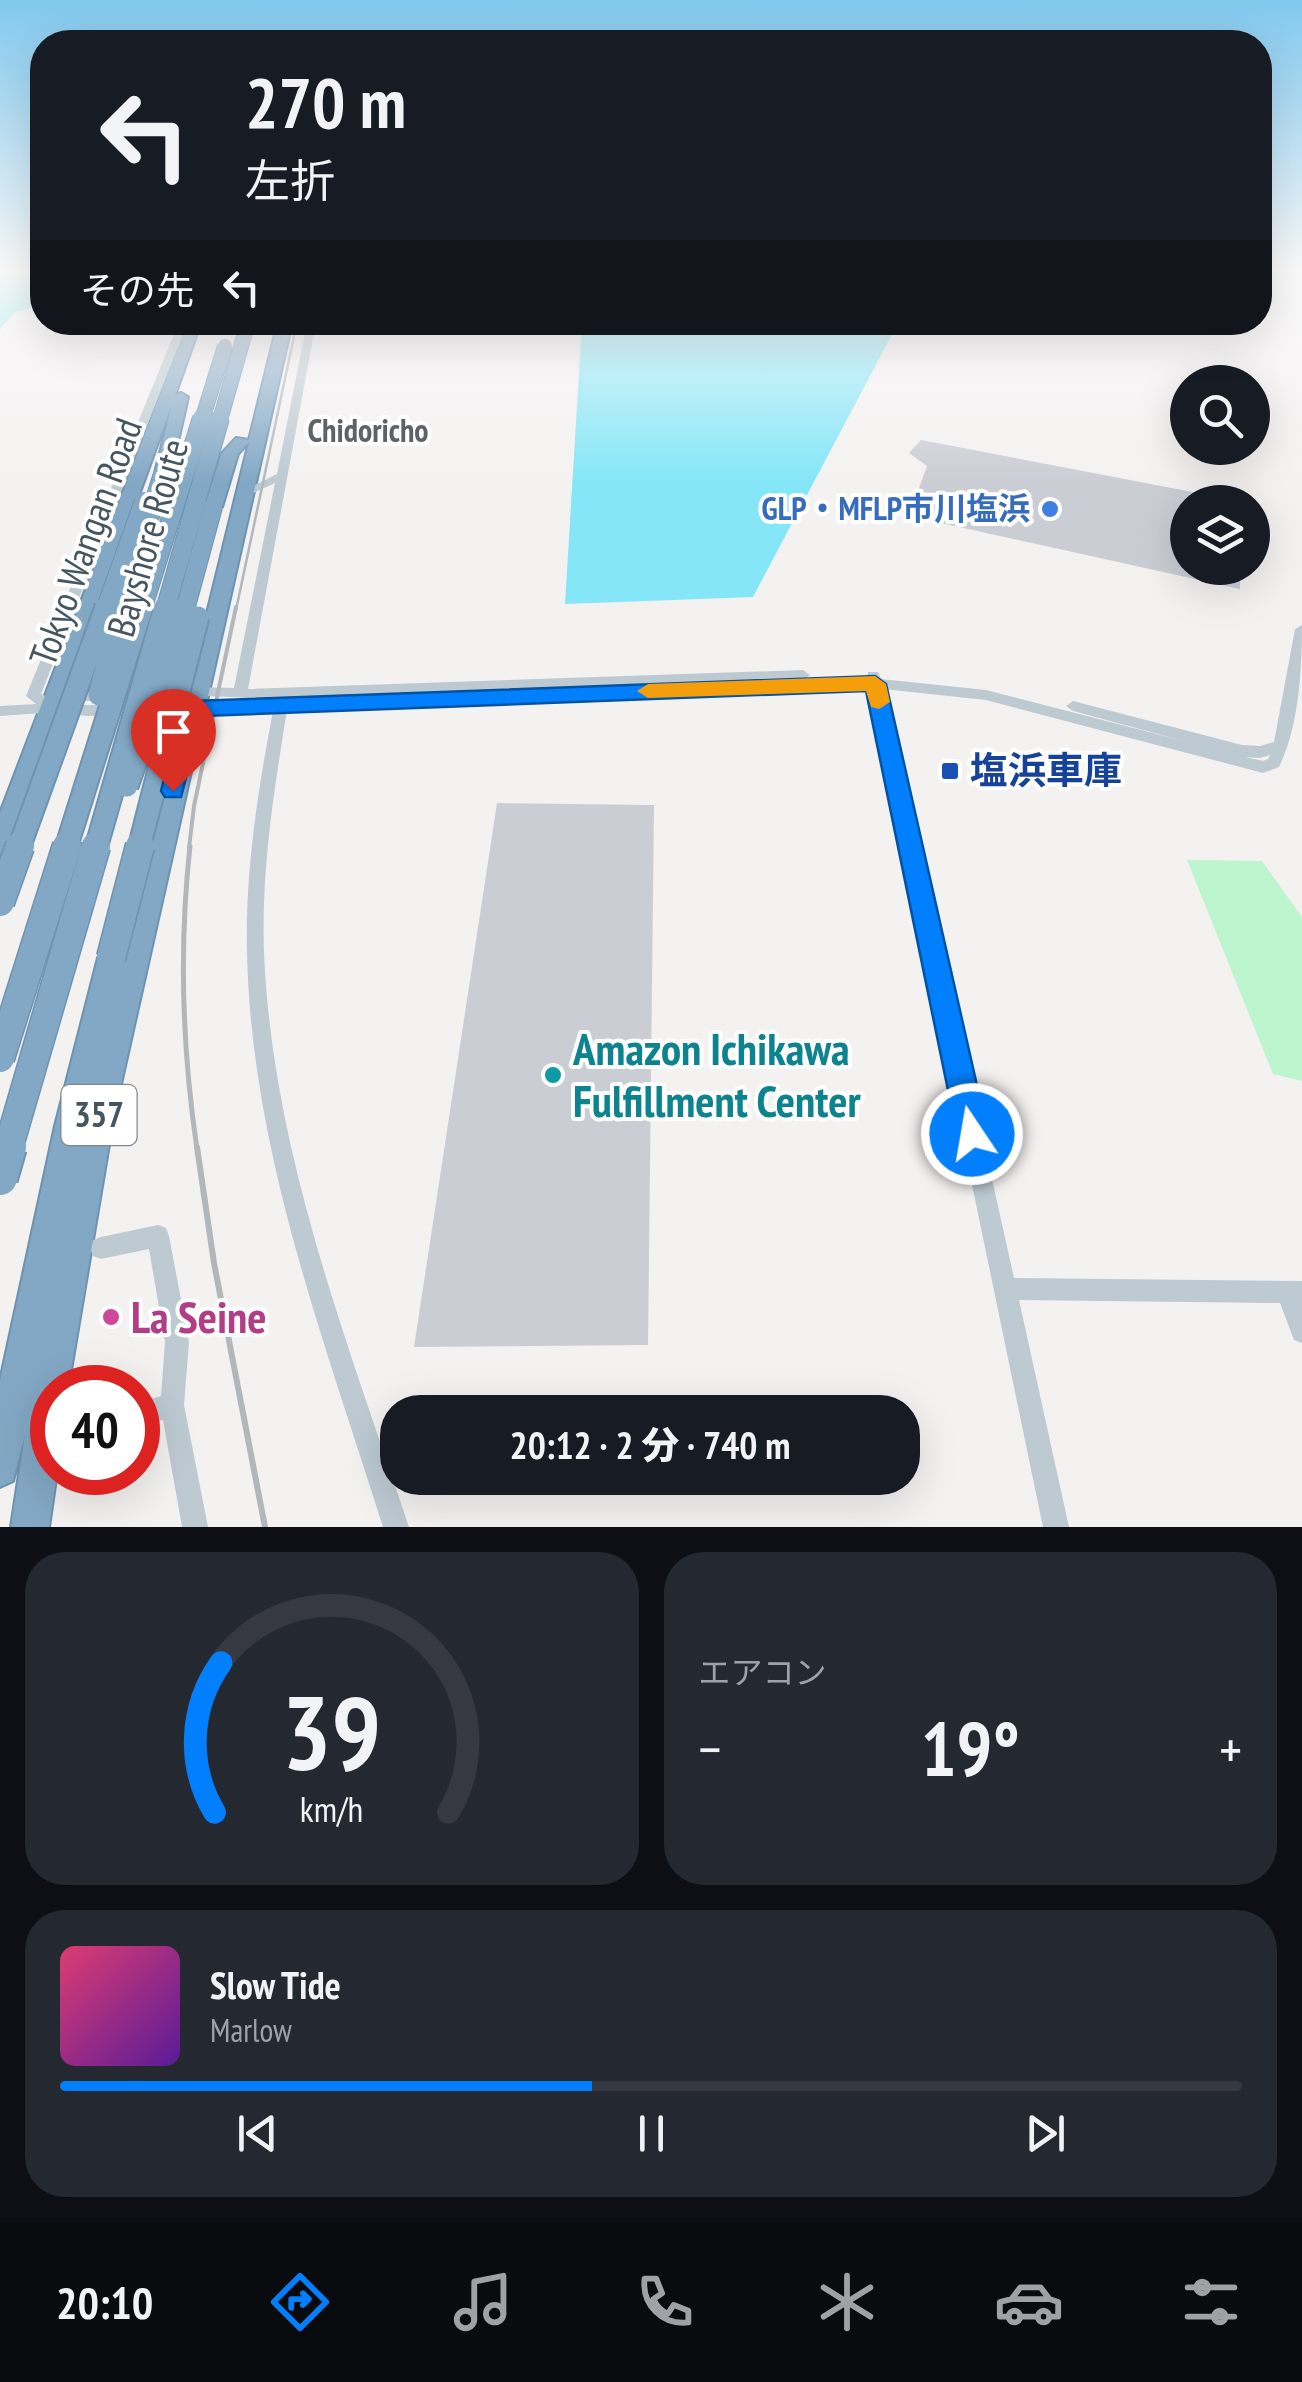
<!DOCTYPE html>
<html lang="ja">
<head>
<meta charset="utf-8">
<style>
  body { margin:0; font-family:"PT Sans Narrow","Noto Sans JP",sans-serif; background:#242831; color:#f1f3f6; height:100vh; display:flex; flex-direction:column; font-size:38px; white-space:nowrap }
  * { box-sizing:border-box; margin:0 }
  p { font-size:32px; color:#9ea1a6 }
  .icon { flex:none; width:55px; height:55px; fill:none; stroke:currentColor; stroke-width:2; stroke-linecap:round; stroke-linejoin:round }
  .map { position:relative; height:1527px; overflow:hidden }
  .details { display:flex; flex-direction:column; gap:25px; padding:25px; background:#0d0f14; flex:1 }
  .details>* { flex:none }
  .top-card { position:absolute; left:30px; top:30px; width:1242px; height:305px; border-radius:40px; box-shadow:0 10px 40px #0002; background:#171b24; color:#f1f3f6; overflow:hidden }
  .controls { position:absolute; left:1170px; top:365px; display:grid; gap:20px }
  .controls a { display:grid; place-items:center; width:100px; height:100px; border-radius:50%; background:#171b24; box-shadow:0 10px 40px #0002; font-size:50px }
  .speed { position:absolute; left:30px; top:1365px; display:flex; gap:20px; font-size:50px; font-weight:700; text-align:center }
  .speed>* { display:grid; place-content:center; width:130px; height:130px; border-radius:50%; background:#171b24; box-shadow:0 10px 40px #0002; line-height:1 }
  .speed .limit { border:15px solid #d22; background:#fff; color:#111 }
  .pin { position:absolute; display:grid; place-items:center; width:85px; height:85px; color:#fff; margin:-102px -42px; border-radius:50% 50% 50% 0; rotate:-45deg; box-shadow:0 0 10px #0007 }
  .pin .icon { rotate:45deg }
  .me { position:absolute; width:110px; margin:-55px; rotate:348deg; stroke-linejoin:round; filter:drop-shadow(0 0 8px #0008) }
  .turn { display:flex; align-items:center; gap:35px; height:210px; padding:0 50px; font-size:45px }
  .turn .icon { width:130px; height:130px; stroke-width:2.5 }
  .turn b { display:block; font-size:70px; line-height:85px }
  .then { display:flex; align-items:center; height:95px; padding:0 50px; background:#0003; gap:20px; font-size:38px }
  .big { font-size:75px; font-weight:800; line-height:1.1 }
  .details .widget { flex:1; display:flex; flex-direction:column; justify-content:center; gap:15px; min-width:0; padding:0 35px; border-radius:40px; background:#242831 }
  .details .dial { align-items:center; gap:0 }
  .dial svg { height:260px; overflow:visible; fill:none; stroke:#363941; stroke-width:7; stroke-linecap:round; text-anchor:middle }
  .dial text { fill:#f1f3f6; stroke:none }
  .song { display:flex; align-items:center; gap:30px }
  .cover { width:120px; height:120px; border-radius:15px; background:linear-gradient(135deg,hsl(340 70% 55%),hsl(270 70% 35%)) }
  .played { height:10px; border-radius:5px; background:linear-gradient(90deg,#027ffc 45%,#363941 45%) }
  .keys { display:flex; justify-content:space-around; direction:ltr }
  .heat { display:flex; justify-content:space-between; align-items:center; font-size:55px; direction:ltr }
  .details .tiles { flex:1; display:grid; gap:25px; grid-template-columns:1fr 1fr }
  .widget:last-child { grid-column:span 2 }
  .trip { position:absolute; left:380px; top:1395px; width:540px; height:100px; border-radius:40px; background:#171b24; box-shadow:0 10px 40px #0002; font-weight:800; line-height:100px; text-align:center }
  .dock { display:flex; height:160px; justify-content:space-around; align-items:center; background:#090b0e; color:#9ea1a6 }
  .dock .icon { width:70px; height:70px }
  .dock .active { color:#027ffc }
  .dock b { font-size:45px; color:#f1f3f6 }
  .map>svg:first-child { display:block }
  .green { fill:#bcf5ce }
  .water { fill:#84e6f7 }
  .building { fill:#caced4 }
  .lines { fill:none; stroke-linecap:round; stroke-linejoin:round }
  .highway-casing { stroke:#6e93b1; stroke-width:4 }
  .minor { fill:#bdcad2; fill-rule:evenodd }
  .highway { fill:#83a8c5; fill-rule:evenodd }
  .rail-far3 { stroke:#b2b7bc; stroke-width:2.5 }
  .rail-far2 { stroke:#b2b7bc; stroke-width:4 }
  .rail-far1 { stroke:#b2b7bc; stroke-width:5 }
  .rail { stroke:#b2b7bc; stroke-width:6 }
  .highway-bridge-far4-casing { stroke:#6e93b1; stroke-width:16; stroke-linecap:butt }
  .highway-bridge-far3-casing { stroke:#6e93b1; stroke-width:20; stroke-linecap:butt }
  .highway-bridge-far2-casing { stroke:#6e93b1; stroke-width:25; stroke-linecap:butt }
  .highway-bridge-far1-casing { stroke:#6e93b1; stroke-width:31; stroke-linecap:butt }
  .highway-bridge-casing { stroke:#6e93b1; stroke-width:38; stroke-linecap:butt }
  .highway-bridge-far4 { stroke:#83a8c5; stroke-width:14 }
  .highway-bridge-far3 { stroke:#83a8c5; stroke-width:18 }
  .highway-bridge-far2 { stroke:#83a8c5; stroke-width:21 }
  .highway-bridge-far1 { stroke:#83a8c5; stroke-width:28 }
  .highway-bridge { stroke:#83a8c5; stroke-width:34 }
  .route { fill:#027ffc; stroke:#0153a4; stroke-width:2.5 }
  .slow { fill:#f59e0b }
  .shop-dot { fill:#3f7fe0; stroke:#fff; stroke-width:4 }
  .transit-dot { fill:#1a4fb4; stroke:#fff; stroke-width:4 }
  .culture-dot { fill:#0f9aa8; stroke:#fff; stroke-width:4 }
  .hotel-dot { fill:#d1479c; stroke:#fff; stroke-width:4 }
  .labels { text-anchor:middle; stroke-width:8; stroke-linejoin:round; paint-order:stroke }
  .far-neighbourhood-label { font-size:32px; font-weight:bold; fill:#5d6267; stroke:#fff }
  .far-shop-label { font-size:32px; font-weight:bold; fill:#366cbe; stroke:#fff; text-anchor:end }
  .shield { fill:#fff; stroke:#7e8990; stroke-width:2.5 }
  .shield-label { font-size:35px; font-weight:bold; fill:#465661 }
  .street-label { font-size:38px; fill:#465661; stroke:#fff }
  .transit-label { font-size:38px; font-weight:bold; fill:#164399; stroke:#fff; text-anchor:start }
  .near-culture-label { font-size:45px; font-weight:bold; fill:#0d838f; stroke:#fff; text-anchor:start }
  .near-hotel-label { font-size:45px; font-weight:bold; fill:#b23c85; stroke:#fff; text-anchor:start }
</style>
</head>
<body>
<div class="map">
<svg width="1302" height="1527" viewBox="0 0 1302 1527">
  <rect width="100%" height="100%" fill="#f4f1f1"/>
  <!-- green -->
  <path class="green" d="M 1187,860 L 1262,861 L 1302,917 L 1302,1081 L 1273,1074 Z"/>
  <!-- water -->
  <g class="water">
    <path d="M 42,274 L 42,306 L 15,312 L 0,329 L 0,275 Z"/>
    <path d="M 582,323 L 898,323 L 753,597 L 565,604 Z"/>
  </g>
  <!-- building -->
  <g class="building">
    <path d="M 921,440 L 1224,498 L 1224,502 L 1188,502 L 1188,568 L 1240,568 L 1240,589 L 909,516 L 927,466 L 909,453 Z"/>
    <path d="M 497,803 L 654,805 L 648,1345 L 414,1347 Z"/>
  </g>
  <g class="lines">
    <defs>
      <g id="highway">
        <path d="M 188,322 L 201,322 L 175,395 L 181,393 L 188,397 L 170,477 L 162,482 L 154,477 L 172,404 L 12,844 L 9,851 L 0,854 L 0,813 Z"/>
        <path d="M 278,322 L 292,322 L 114,1115 L 68,1388 L 52,1388 L 52,1472 L 57,1472 L 49,1527 L 11,1527 L 25,1435 L 13,1481 L 0,1487 L 0,1381 L 55,1126 L 98,958 L 102,950 L 111,946 L 120,950 L 123,956 L 249,442 L 238,454 L 222,507 L 213,512 L 204,507 L 222,453 L 236,438 L 249,440 Z"/>
      </g>
    </defs>
    <!-- highway casing -->
    <use href="#highway" class="highway-casing"/>
    <!-- minor -->
    <g class="minor">
      <path d="M 179,322 L 188,322 L 41,694 L 56,701 L 84,691 L 148,689 L 155,694 L 153,698 L 85,701 L 75,705 L 145,705 L 152,710 L 145,715 L 87,716 L 57,712 L 0,716 L 0,706 L 36,704 L 26,696 Z"/>
      <path d="M 307,322 L 316,322 L 248,689 L 803,670 L 810,675 L 805,679 L 867,679 L 868,672 L 878,672 L 881,679 L 986,690 L 1188,742 L 1073,711 L 1066,706 L 1073,701 L 1242,745 L 1260,746 L 1274,742 L 1295,629 L 1302,625 C 1302,670 1299,726 1279,767 L 1263,773 L 986,700 L 883,689 L 1014,1278 L 1302,1281 L 1302,1343 L 1294,1340 L 1280,1303 L 1019,1300 L 1069,1527 L 1043,1527 L 869,688 L 831,688 L 287,710 C 274,790 261,871 264,952 C 272,1151 347,1341 409,1527 L 383,1527 C 324,1340 251,1150 247,952 C 245,871 258,790 273,711 L 188,714 L 181,709 L 188,704 L 685,684 L 269,699 L 186,695 L 184,692 L 186,689 L 191,687 L 234,688 L 275,483 L 247,496 L 239,496 L 237,494 L 277,474 ZM 1270,755 L 1268,759 L 1263,761 L 1245,757 L 1260,758 Z"/>
      <path d="M 158,1225 L 166,1228 L 169,1236 L 189,1342 L 184,1405 L 208,1527 L 182,1527 L 163,1420 L 138,1427 L 138,1403 L 161,1396 L 165,1342 L 149,1249 L 101,1259 L 93,1256 L 90,1248 L 93,1240 L 101,1237 Z"/>
    </g>
    <!-- highway -->
    <use href="#highway" class="highway"/>
    <!-- rail-far3 -->
    <path class="rail-far3" d="M 236,610 L 297,322"/>
    <!-- rail-far2 -->
    <path class="rail-far2" d="M 189,848 L 194,806 L 236,607"/>
    <!-- rail-far1 -->
    <path class="rail-far1" d="M 190,846 C 179,947 182,1048 197,1149"/>
    <!-- rail -->
    <path class="rail" d="M 197,1147 L 214,1263 L 265,1527"/>
    <defs>
      <g id="highway-bridge-far4">
        <path d="M 202,420 L 225,346"/>
        <path d="M 220,420 L 248,322"/>
      </g>
      <g id="highway-bridge-far3">
        <path d="M 148,522 L 162,477"/>
        <path d="M 105,610 L 144,501"/>
        <path d="M 122,610 L 127,591"/>
        <path d="M 142,610 L 202,418"/>
        <path d="M 165,610 L 220,418"/>
        <path d="M 185,610 L 213,507"/>
      </g>
      <g id="highway-bridge-far2">
        <path d="M 99,695 L 123,607"/>
        <path d="M 127,786 L 167,674 L 185,607"/>
        <path d="M 19,848 L 106,607"/>
        <path d="M 66,848 L 142,607"/>
        <path d="M 96,848 L 165,607"/>
        <path d="M 139,848 L 198,617"/>
      </g>
      <g id="highway-bridge-far1">
        <path d="M 0,902 L 20,846"/>
        <path d="M 111,958 L 140,846"/>
        <path d="M 0,1058 L 67,846"/>
        <path d="M 8,1149 L 96,846"/>
      </g>
      <path id="highway-bridge" d="M 0,1178 L 9,1147"/>
    </defs>
    <!-- highway-bridge-far4 casing -->
    <use href="#highway-bridge-far4" class="highway-bridge-far4-casing"/>
    <!-- highway-bridge-far3 casing -->
    <use href="#highway-bridge-far3" class="highway-bridge-far3-casing"/>
    <!-- highway-bridge-far2 casing -->
    <use href="#highway-bridge-far2" class="highway-bridge-far2-casing"/>
    <!-- highway-bridge-far1 casing -->
    <use href="#highway-bridge-far1" class="highway-bridge-far1-casing"/>
    <!-- highway-bridge casing -->
    <use href="#highway-bridge" class="highway-bridge-casing"/>
    <!-- highway-bridge-far4 -->
    <use href="#highway-bridge-far4" class="highway-bridge-far4"/>
    <!-- highway-bridge-far3 -->
    <use href="#highway-bridge-far3" class="highway-bridge-far3"/>
    <!-- highway-bridge-far2 -->
    <use href="#highway-bridge-far2" class="highway-bridge-far2"/>
    <!-- highway-bridge-far1 -->
    <use href="#highway-bridge-far1" class="highway-bridge-far1"/>
    <!-- highway-bridge -->
    <use href="#highway-bridge" class="highway-bridge"/>
  </g>
  <!-- sky -->
  <linearGradient id="sky" x2="0" y2="1"><stop stop-color="#80c8ee"/><stop offset="0.56" stop-color="#faf9f9"/><stop offset="1" stop-color="#faf9f9" stop-opacity="0"/></linearGradient>
  <rect width="1302" height="483" fill="url(#sky)"/>
  <!-- route -->
  <path class="route" d="M 875,676 L 886,684 L 988,1134 L 983,1145 L 972,1149 L 962,1145 L 957,1134 L 866,691 L 202,716 L 181,797 L 165,797 L 161,791 L 182,708 L 193,701 Z"/>
  <!-- slow -->
  <path class="slow" d="M 875,676 L 886,684 L 890,702 L 879,709 L 871,707 L 866,691 L 648,698 L 637,691 L 648,684 Z"/>
  <!-- markers -->
  <circle class="shop-dot" cx="1050" cy="509" r="10"/>
  <rect class="transit-dot" x="940" y="761" width="20" height="20" rx="5"/>
  <circle class="culture-dot" cx="553" cy="1075" r="10"/>
  <circle class="hotel-dot" cx="111" cy="1317" r="10"/>
  <g class="labels">
    <!-- far-neighbourhood labels -->
    <g class="far-neighbourhood-label">
      <text x="368" y="442">Chidoricho</text>
    </g>
    <!-- far-shop labels -->
    <g class="far-shop-label">
      <text x="1030" y="520">GLP・MFLP市川塩浜</text>
    </g>
    <!-- shield labels -->
    <rect class="shield" x="61.5" y="1085" width="75" height="60" rx="8"/>
    <g class="shield-label">
      <text x="99" y="1127">357</text>
    </g>
    <!-- street labels -->
    <g class="street-label">
      <text transform="translate(148 538) rotate(-74)" y="13">Bayshore Route</text>
      <text transform="translate(86 542) rotate(-70)" y="13">Tokyo Wangan Road</text>
    </g>
    <!-- transit labels -->
    <g class="transit-label">
      <text x="970" y="784">塩浜車庫</text>
    </g>
    <!-- near-culture labels -->
    <g class="near-culture-label">
      <text x="573" y="1065">Amazon Ichikawa<tspan x="573" dy="52">Fulfillment Center</tspan></text>
    </g>
    <!-- near-hotel labels -->
    <g class="near-hotel-label">
      <text x="131" y="1333">La Seine</text>
    </g>
  </g>
</svg>
<div class="controls">
<a><svg class="icon" aria-label="search" viewBox="0 0 24 24"><circle cx="10" cy="10" r="6"/><path d="M15 15l6 6"/></svg></a>
<a><svg class="icon" aria-label="layers" viewBox="0 0 24 24"><path d="M12 4l9 5-9 5-9-5zM3 14l9 5 9-5"/></svg></a>
</div>
<div class="speed"><div class="limit">40</div></div>
<div class="pin" style="left:173px;top:791px;background:#d93025"><svg class="icon" aria-label="arrive" viewBox="0 0 24 24"><path d="M6 21V4h12l-3 4 3 4H6"/></svg></div>
<svg class="me" style="left:972px;top:1134px" viewBox="-20 -20 40 40"><circle r="17" fill="#027ffc" stroke="#fff" stroke-width="3"/><path d="M0-11L8 9 0 5-8 9z" fill="#fff"/></svg>
<div class="trip">20:12 · 2 分 · 740 m</div>
<div class="top-card">
<div class="turn"><svg class="icon" aria-label="left" viewBox="0 0 24 24"><path d="M17 20v-9H6M10 6l-5 5 5 5"/></svg><div><b>270 m</b>左折</div></div>
<div class="then">その先<svg class="icon" aria-label="left" viewBox="0 0 24 24"><path d="M17 20v-9H6M10 6l-5 5 5 5"/></svg></div>
</div>
</div>
<section class="details">
<div class="tiles">
<div class="widget dial"><svg viewBox="0 0 100 80">
<path d="M14 69A42 42 0 1 1 86 69"/>
<path d="M14 69A42 42 0 0 1 16 23" stroke="#027ffc"/>
<text x="50" y="56" font-size="32" font-weight="700">39</text>
<text x="50" y="72" font-size="11">km/h</text>
</svg></div>
<div class="widget"><p>エアコン</p>
<div class="heat"><a>−</a><b class="big">19°</b><a>+</a></div>
</div>
<div class="widget">
<div class="song"><i class="cover"></i><div><b>Slow Tide</b><p>Marlow</p></div></div>
<div class="played"></div>
<div class="keys"><svg class="icon" aria-label="previous" viewBox="0 0 24 24"><path d="M18 5L8 12l10 7zM5 5v14"/></svg><svg class="icon" aria-label="pause" viewBox="0 0 24 24"><path d="M8 5v14M16 5v14"/></svg><svg class="icon" aria-label="next" viewBox="0 0 24 24"><path d="M6 5l10 7-10 7zM19 5v14"/></svg></div>
</div>
</div>
</section>
<nav class="dock">
<b>20:10</b>
<svg class="icon active" aria-label="directions" viewBox="0 0 24 24"><path d="M12 3l9 9-9 9-9-9zM9 14v-3h6M13 9l2 2-2 2"/></svg>
<svg class="icon" aria-label="music" viewBox="0 0 24 24"><path d="M9 18V5l10-2v13"/><circle cx="6" cy="18" r="3"/><circle cx="16" cy="16" r="3"/></svg>
<svg class="icon" aria-label="phone" viewBox="0 0 24 24"><path d="M5 4h4l2 5-3 2q2 4 5 5l2-3 5 2v4C11 20 4 13 5 4z"/></svg>
<svg class="icon" aria-label="climate" viewBox="0 0 24 24"><path d="M12 3v18M4 7l16 10M4 17L20 7"/></svg>
<svg class="icon" aria-label="car" viewBox="0 0 24 24"><path d="M5 17H2v-5l4-1 3-4h7l3 4 3 1v5h-3M9 17h6M6 11h13"/><circle cx="7" cy="17" r="2"/><circle cx="17" cy="17" r="2"/></svg>
<svg class="icon" aria-label="filters" viewBox="0 0 24 24"><path d="M4 7h16M4 17h16"/><circle cx="9" cy="7" r="2"/><circle cx="15" cy="17" r="2"/></svg>
</nav>
</body>
</html>
